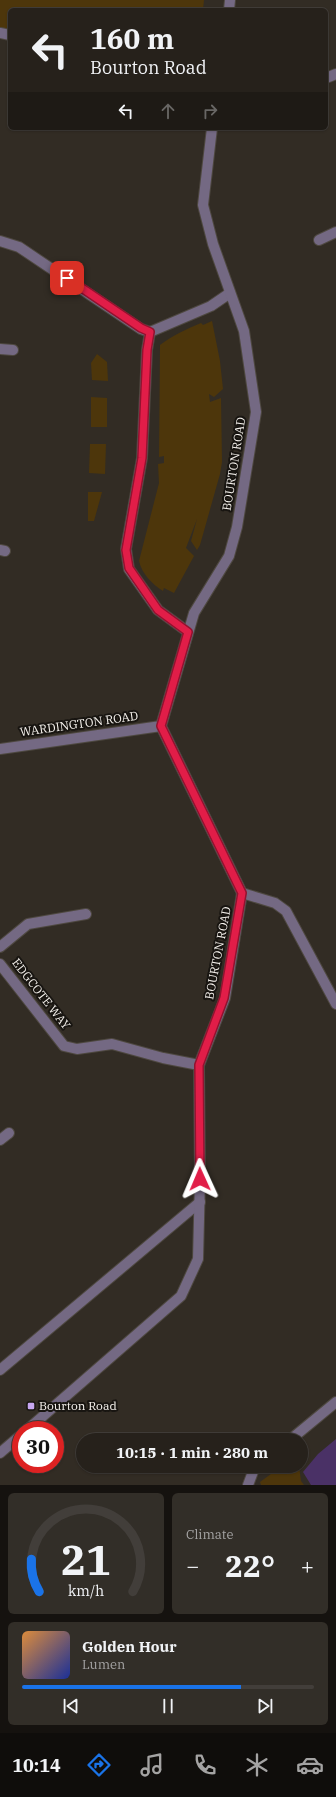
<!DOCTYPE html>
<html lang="en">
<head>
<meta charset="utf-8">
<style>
  body { margin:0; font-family:"IBM Plex Serif",serif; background:#322e28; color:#f1f3f6; height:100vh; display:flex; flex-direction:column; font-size:15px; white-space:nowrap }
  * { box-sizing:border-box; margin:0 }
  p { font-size:13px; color:#a4a3a3 }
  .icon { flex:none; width:22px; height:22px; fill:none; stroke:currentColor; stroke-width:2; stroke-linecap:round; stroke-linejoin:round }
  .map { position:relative; height:1485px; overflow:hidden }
  .details { display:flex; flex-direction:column; gap:8px; padding:8px; background:#15120f; flex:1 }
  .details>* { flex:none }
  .top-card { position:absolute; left:8px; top:8px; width:320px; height:122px; border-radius:6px; box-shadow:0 1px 3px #0004,0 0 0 1px #423e3a; background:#26211b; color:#f1f3f6; overflow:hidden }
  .speed { position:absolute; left:12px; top:1421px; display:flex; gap:8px; font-size:20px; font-weight:700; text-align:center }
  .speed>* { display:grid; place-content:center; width:52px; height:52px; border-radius:50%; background:#26211b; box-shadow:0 1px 3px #0004,0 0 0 1px #423e3a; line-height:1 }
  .speed .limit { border:6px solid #d22; background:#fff; color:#111 }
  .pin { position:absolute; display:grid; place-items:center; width:34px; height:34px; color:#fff; margin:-17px; border-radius:8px; box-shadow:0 2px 6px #0006 }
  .me { position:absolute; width:44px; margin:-22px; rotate:359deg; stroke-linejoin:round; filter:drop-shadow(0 0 3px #0008) }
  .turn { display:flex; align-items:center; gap:14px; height:84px; padding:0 16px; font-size:18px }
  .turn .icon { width:52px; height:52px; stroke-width:2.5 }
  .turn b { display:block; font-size:28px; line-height:34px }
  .lanes { display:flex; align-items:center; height:38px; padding:0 16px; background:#0003; justify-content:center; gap:20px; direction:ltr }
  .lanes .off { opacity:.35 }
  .big { font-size:30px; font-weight:800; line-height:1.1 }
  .details .tile { flex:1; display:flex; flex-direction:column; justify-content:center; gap:6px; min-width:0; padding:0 14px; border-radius:6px; background:#322e28 }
  .details .dial { align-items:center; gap:0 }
  .dial svg { height:104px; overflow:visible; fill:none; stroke:#423e3a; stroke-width:7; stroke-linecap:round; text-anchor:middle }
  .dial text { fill:#f1f3f6; stroke:none }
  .song { display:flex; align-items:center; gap:12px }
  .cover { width:48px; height:48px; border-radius:6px; background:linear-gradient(135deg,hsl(30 70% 55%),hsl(230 70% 35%)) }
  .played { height:4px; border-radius:2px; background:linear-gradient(90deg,#1a73e8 75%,#423e3a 75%) }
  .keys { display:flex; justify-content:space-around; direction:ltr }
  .heat { display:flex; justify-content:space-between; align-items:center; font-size:22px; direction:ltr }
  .details .tiles { flex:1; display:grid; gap:8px; grid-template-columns:1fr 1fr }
  .tile:last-child { grid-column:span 2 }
  .trip { position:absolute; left:76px; top:1433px; width:232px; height:40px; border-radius:20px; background:#26211b; box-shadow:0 1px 3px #0004,0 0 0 1px #423e3a; font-weight:800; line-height:40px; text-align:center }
  .tabs { display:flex; height:64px; justify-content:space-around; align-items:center; background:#0f0d0b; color:#a4a3a3 }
  .tabs .icon { width:28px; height:28px }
  .tabs .selected { color:#1a73e8 }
  .tabs b { font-size:18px; color:#f1f3f6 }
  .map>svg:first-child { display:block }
  .green { fill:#4d360b }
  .water { fill:#4a3166 }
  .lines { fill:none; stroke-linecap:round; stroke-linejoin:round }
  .service-casing { stroke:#4e4840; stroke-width:12 }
  .minor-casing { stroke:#4e4840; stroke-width:12 }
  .service { stroke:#746983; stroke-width:10 }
  .minor { stroke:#746983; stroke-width:10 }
  .route-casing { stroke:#92132f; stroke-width:10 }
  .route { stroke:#e11d48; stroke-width:7 }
  .poi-dot { fill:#c6a6f0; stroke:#181511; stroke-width:1.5 }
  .labels { text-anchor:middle; stroke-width:4; stroke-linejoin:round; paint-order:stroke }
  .street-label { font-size:12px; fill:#f8f4ef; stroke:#181511 }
  .poi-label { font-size:12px; fill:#f8f4ef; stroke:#181511; text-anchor:start }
</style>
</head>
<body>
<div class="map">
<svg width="336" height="1485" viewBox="0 0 336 1485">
  <rect width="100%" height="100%" fill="#322c24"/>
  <!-- green -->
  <g class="green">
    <path d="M 0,0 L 204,0 L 203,10 L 10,10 L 10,31 L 0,31 Z"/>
    <path d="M 212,321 L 220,361 L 223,389 L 214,397 L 209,394 L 210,402 L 221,398 L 222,462 L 220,474 L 200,545 L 197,550 L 191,541 L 197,519 L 186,548 L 194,556 L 174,593 L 164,588 L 163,591 C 152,584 142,574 139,561 L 159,483 L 158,464 L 164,463 L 164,456 L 159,457 L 160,345 C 173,335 187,329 201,323 L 203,325 Z"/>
    <path d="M 97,354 L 107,362 L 108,381 L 92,380 L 91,363 Z"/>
    <path d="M 91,397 L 107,398 L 107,427 L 91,427 Z"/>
    <path d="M 90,444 L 106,444 L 105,474 L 89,473 Z"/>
    <path d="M 88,492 L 102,492 L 94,521 L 88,521 Z"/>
    <path d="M 282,1466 L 299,1466 L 301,1481 L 304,1485 L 261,1485 L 260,1482 Z"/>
  </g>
  <!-- water -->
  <path class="water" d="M 336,1439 L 336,1485 L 311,1485 L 303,1472 L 318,1454 Z"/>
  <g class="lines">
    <defs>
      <path id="service" d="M 0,1370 L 200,1202"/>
      <g id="minor">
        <path d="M 229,10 L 230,0"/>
        <path d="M 0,33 L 10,35"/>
        <path d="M 326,78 L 336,74"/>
        <path d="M 319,240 L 336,232"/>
        <path d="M 0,241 L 19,247 L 141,329 L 150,332 L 211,306 L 230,293"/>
        <path d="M 150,332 L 147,350 L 142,458 L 126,549 L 129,569 L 158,610 L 188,632"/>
        <path d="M 0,349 L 13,350"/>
        <path d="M 0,550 L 5,551"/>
        <path d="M 0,749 L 161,726"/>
        <path d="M 242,893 L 275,903 L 286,911 L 336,1004"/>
        <path d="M 0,947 L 28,924 L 86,914"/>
        <path d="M 0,964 L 64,1046 L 77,1049 L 112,1044 L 163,1058 L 199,1065"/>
        <path d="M 0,1140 L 9,1133"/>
        <path d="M 27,1430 L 181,1296 L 198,1259 L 200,1179 L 199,1065 L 225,998 L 242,893 L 161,726 L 194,613 L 229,556 L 237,527 L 256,412 L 244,331 L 213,244 L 203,205 L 212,128"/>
        <path d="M 290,1440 L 336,1402"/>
        <path d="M 0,1453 L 21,1435"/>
        <path d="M 248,1485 L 254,1469 L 258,1466"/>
      </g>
    </defs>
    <!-- service casing -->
    <use href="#service" class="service-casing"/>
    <!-- minor casing -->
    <use href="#minor" class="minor-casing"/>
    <!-- service -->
    <use href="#service" class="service"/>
    <!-- minor -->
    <use href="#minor" class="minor"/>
  </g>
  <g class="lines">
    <defs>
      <path id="route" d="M 67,278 L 141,328 L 150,332 L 147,350 L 142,458 L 126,550 L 129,568 L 158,610 L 188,632 L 161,726 L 242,893 L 224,998 L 199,1065 L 200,1179"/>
    </defs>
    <!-- route casing -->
    <use href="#route" class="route-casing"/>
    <!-- route -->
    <use href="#route" class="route"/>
  </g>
  <!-- markers -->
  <rect class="poi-dot" x="27" y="1402" width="8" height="8" rx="2"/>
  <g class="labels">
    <!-- street labels -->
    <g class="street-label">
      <text transform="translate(234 464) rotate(-81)" y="4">BOURTON ROAD</text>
      <text transform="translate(79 724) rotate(-8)" y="4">WARDINGTON ROAD</text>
      <text transform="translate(218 953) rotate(-79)" y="4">BOURTON ROAD</text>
      <text transform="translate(41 994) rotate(52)" y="4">EDGCOTE WAY</text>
    </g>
    <!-- poi labels -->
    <g class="poi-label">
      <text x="39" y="1410">Bourton Road</text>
    </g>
  </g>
</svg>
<div class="speed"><div class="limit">30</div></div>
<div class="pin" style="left:67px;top:278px;background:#d93025"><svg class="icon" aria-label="arrive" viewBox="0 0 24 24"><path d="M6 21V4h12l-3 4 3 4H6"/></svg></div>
<svg class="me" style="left:200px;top:1179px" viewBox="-20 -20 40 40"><path d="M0-17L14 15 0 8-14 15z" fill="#e11d48" stroke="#fff" stroke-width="4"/></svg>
<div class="trip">10:15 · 1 min · 280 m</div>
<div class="top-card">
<div class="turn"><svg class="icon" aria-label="left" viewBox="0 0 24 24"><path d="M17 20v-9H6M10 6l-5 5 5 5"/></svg><div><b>160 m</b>Bourton Road</div></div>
<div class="lanes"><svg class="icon" aria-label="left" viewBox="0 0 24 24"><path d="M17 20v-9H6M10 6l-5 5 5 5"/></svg><svg class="icon off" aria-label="ahead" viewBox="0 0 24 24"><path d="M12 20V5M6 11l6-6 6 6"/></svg><svg class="icon off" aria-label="right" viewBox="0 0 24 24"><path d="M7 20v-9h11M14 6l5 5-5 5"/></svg></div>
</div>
</div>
<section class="details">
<div class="tiles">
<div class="tile dial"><svg viewBox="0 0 100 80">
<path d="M14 69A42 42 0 1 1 86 69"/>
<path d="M14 69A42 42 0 0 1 8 44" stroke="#1a73e8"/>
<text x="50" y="56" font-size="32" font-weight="700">21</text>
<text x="50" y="72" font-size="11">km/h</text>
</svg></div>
<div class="tile"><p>Climate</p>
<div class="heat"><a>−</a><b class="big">22°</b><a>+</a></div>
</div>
<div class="tile">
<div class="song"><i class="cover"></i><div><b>Golden Hour</b><p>Lumen</p></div></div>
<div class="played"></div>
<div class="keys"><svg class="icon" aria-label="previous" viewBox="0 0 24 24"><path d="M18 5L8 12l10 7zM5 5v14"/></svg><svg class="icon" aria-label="pause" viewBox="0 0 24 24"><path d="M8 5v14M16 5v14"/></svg><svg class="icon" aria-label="next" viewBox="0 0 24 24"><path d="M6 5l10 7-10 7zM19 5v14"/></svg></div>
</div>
</div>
</section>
<nav class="tabs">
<b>10:14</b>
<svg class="icon selected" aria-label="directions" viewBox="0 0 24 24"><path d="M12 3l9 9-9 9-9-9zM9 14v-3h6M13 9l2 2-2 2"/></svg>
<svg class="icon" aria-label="music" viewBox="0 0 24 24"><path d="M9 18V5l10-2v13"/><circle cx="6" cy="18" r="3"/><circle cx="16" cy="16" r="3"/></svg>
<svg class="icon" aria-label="phone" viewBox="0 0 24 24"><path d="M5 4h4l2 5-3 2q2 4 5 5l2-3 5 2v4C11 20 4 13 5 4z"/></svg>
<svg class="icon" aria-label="climate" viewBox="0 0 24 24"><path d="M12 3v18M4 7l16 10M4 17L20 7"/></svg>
<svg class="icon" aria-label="car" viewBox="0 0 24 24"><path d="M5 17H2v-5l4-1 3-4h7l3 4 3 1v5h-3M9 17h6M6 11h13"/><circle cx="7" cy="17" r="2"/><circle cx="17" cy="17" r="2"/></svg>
</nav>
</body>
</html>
